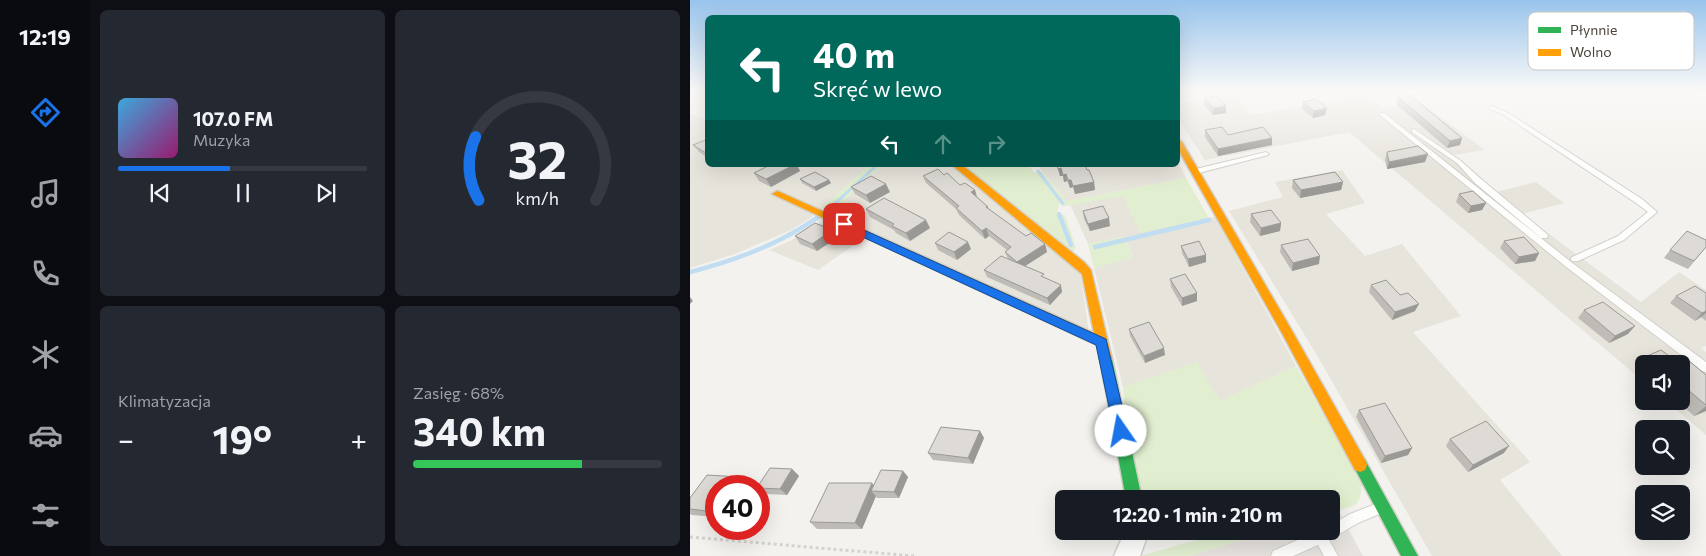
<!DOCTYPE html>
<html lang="pl">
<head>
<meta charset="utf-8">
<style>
  body { margin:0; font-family:Commissioner,sans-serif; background:#242831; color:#f1f3f6; height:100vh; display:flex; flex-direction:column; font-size:19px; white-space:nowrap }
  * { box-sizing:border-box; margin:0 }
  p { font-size:16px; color:#9ea1a6 }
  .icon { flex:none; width:28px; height:28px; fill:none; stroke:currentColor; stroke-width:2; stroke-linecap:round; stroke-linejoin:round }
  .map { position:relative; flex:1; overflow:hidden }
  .panel { display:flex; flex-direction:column; gap:10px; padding:10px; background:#0d0f14; width:600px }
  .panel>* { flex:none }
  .hud { position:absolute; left:15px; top:15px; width:475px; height:152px; border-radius:8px; box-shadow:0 5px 20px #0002; background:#00695c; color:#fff; overflow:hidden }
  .controls { position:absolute; left:945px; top:355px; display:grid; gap:10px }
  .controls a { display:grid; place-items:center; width:55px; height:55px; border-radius:8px; background:#171b24; box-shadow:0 5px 20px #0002; font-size:25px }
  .speed { position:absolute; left:15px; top:475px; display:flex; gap:10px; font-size:25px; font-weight:700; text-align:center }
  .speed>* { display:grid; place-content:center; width:65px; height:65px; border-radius:50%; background:#171b24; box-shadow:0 5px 20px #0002; line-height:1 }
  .speed .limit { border:8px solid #d22; background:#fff; color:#111 }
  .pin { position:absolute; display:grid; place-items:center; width:42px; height:42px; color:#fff; margin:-21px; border-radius:10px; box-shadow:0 2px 8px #0006 }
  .me { position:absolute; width:55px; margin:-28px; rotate:348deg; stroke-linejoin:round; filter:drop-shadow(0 0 4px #0008) }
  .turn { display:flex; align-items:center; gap:18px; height:105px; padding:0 25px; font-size:22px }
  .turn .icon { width:65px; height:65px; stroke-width:2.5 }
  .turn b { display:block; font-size:35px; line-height:42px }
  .lanes { display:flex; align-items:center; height:48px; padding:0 25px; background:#0003; justify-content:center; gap:25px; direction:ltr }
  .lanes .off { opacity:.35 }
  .big { font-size:38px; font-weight:700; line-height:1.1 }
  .panel .card { flex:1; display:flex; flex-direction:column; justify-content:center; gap:8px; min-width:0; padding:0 18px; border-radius:8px; background:#242831 }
  .panel .dial { align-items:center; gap:0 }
  .dial svg { height:130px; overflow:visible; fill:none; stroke:#363941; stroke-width:7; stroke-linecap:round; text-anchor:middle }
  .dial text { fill:#f1f3f6; stroke:none }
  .song { display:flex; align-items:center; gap:15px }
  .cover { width:60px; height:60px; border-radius:8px; background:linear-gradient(135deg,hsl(200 70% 55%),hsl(320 70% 35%)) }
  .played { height:5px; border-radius:2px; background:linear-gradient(90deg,#1a73e8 45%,#363941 45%) }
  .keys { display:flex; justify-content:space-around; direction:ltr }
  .heat { display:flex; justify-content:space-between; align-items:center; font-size:28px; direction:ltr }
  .charge { height:8px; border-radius:4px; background:linear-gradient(90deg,#34c759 68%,#363941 0) }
  .panel .tiles { flex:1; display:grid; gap:10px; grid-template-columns:repeat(2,1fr) }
  .trip { position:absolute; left:365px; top:490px; width:285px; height:50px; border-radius:8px; background:#171b24; box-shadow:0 5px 20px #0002; font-weight:700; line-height:50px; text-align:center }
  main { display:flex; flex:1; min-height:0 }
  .dock { display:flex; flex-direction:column; width:90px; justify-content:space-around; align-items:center; background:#090b0e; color:#9ea1a6 }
  .dock .icon { width:35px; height:35px }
  .dock .current { color:#1a73e8 }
  .dock b { font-size:22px; color:#f1f3f6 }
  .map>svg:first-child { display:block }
  .residential { fill:#e7e4dc }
  .industrial { fill:#e6e2de }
  .green { fill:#e1eecf }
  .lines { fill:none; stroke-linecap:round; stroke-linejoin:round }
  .stream-far1 { stroke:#c0ddf1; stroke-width:3 }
  .stream { stroke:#c0ddf1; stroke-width:4.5 }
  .lane-casing { stroke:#d2d0cb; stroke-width:2 }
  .street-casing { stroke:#d2d0cb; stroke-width:3 }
  .fast-casing { stroke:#d3cfc5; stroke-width:3 }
  .slow-casing { stroke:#d3cfc5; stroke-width:3 }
  .path { stroke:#d3d2cc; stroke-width:3; stroke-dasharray:3 3; stroke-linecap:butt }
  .lane { fill:#fdfdfc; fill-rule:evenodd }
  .street { fill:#fdfdfc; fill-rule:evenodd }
  .fast { fill:#30b455; fill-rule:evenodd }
  .slow { fill:#ff9f0a; fill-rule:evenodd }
  .wall { fill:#bfbcb8 }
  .shaded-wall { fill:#9b9996 }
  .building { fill:#dedbd6; stroke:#9b9996 }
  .route { fill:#1a73e8; stroke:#114b97 }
  .key { fill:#fff; stroke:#c9c7c4; stroke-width:1 }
  .key-label { font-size:14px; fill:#4b4439 }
</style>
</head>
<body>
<main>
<nav class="dock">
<b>12:19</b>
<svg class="icon current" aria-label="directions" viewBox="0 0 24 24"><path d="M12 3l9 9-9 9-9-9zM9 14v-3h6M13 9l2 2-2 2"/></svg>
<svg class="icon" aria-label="music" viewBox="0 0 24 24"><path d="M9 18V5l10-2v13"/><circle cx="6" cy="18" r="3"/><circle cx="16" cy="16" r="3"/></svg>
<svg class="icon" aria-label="phone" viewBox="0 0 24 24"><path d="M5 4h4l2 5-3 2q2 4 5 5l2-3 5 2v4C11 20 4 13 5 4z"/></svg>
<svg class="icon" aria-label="climate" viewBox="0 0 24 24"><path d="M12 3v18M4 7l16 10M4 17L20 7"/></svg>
<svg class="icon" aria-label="car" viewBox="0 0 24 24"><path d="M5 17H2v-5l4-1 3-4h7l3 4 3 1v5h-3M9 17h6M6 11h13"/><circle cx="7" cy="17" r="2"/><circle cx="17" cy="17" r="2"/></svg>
<svg class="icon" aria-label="filters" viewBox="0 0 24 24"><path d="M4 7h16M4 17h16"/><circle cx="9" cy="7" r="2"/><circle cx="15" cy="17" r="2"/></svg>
</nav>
<section class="panel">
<div class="tiles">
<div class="card">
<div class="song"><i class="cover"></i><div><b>107.0 FM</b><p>Muzyka</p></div></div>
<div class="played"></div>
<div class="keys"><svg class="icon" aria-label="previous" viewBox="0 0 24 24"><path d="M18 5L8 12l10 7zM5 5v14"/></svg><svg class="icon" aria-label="pause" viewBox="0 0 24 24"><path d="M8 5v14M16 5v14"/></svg><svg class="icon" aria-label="next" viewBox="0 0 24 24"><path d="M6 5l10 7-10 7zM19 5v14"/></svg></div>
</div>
<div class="card dial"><svg viewBox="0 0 100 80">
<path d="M14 69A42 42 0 1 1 86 69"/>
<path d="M14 69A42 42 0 0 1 12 30" stroke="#1a73e8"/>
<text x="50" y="56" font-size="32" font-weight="700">32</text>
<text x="50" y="72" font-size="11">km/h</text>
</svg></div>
<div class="card"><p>Klimatyzacja</p>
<div class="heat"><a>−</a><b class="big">19°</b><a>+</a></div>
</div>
<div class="card"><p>Zasięg · 68%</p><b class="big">340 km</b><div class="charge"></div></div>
</div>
</section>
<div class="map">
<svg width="1016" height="556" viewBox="0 0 1016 556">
  <rect width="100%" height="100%" fill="#f4f2ee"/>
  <!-- residential -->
  <g class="residential">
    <path d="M 676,94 L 693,108 L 730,102 L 795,150 L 757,156 L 806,192 L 846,182 L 874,203 L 832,214 L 951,302 L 989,272 L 1016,290 L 1016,346 L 1011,348 L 1016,352 L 1016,435 L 976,401 L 991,401 L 991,364 L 954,364 L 954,382 L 659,132 L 515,160 L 488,119 L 488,103 L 545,95 L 561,115 Z"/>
    <path d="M 0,113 L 17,120 L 18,165 L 180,165 L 119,219 L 101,230 L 45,254 L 0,268 Z"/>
    <path d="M 488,162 L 496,178 L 377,201 L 347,165 L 488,165 Z"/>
    <path d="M 193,165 L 260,165 L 390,271 L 399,333 L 141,213 Z"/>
    <path d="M 652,170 L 675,203 L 636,214 L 675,256 L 712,244 L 771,316 L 723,332 L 840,462 L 810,480 L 872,556 L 742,556 L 628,357 L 539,211 L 593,197 L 585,182 Z"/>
    <path d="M 433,196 L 519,218 L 525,217 L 606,366 L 530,401 L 433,387 L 404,268 L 443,257 L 435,236 L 398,244 L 380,204 Z"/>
    <path d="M 130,223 L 171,240 L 128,270 L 79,250 L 100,241 Z"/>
  </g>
  <!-- industrial -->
  <path class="industrial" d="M 648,510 L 673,556 L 500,556 L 580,531 L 641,531 L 641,512 Z"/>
  <!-- green -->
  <g class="green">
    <path d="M 180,165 L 193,165 L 141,213 L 131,208 Z"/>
    <path d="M 271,165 L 347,165 L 339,166 L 344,172 L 352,171 L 377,201 L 496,178 L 519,218 L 450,233 L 433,196 L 375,206 L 369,203 L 367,214 L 375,215 L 386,248 L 382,252 Z"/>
    <path d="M 435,236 L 443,258 L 404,268 L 398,244 Z"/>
    <path d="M 507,362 L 530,401 L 606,366 L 672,483 C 670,511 664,505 641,512 L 641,499 L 452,499 L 439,441 L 452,436 L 448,421 L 436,424 L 433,387 Z"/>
    <path d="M 538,531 L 580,531 L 500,556 L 450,556 Z"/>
  </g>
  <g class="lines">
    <!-- stream-far1 -->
    <g class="stream-far1">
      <path d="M 348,171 L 373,204"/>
      <path d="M 141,207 L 187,165"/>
    </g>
    <!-- stream -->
    <g class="stream">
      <path d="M 369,214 L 381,245"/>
      <path d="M 405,247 L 519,220"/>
      <path d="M 0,272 C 51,259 102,240 142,206"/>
    </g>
    <defs>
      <g id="lane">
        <path d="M 0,91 L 4,91 L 0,94 Z"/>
        <path d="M 989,91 C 1000,90 1005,95 1016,92 L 1016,96 L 1007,98 Z"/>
        <path d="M 802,106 L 818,113 L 952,199 L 967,212 L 934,240 L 888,261 L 882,261 L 881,259 L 882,257 L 928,236 L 958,212 L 946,203 L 814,115 L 800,109 L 799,108 Z"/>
        <path d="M 690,113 L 694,113 L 881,262 L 1016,362 L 1016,372 L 1012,371 L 875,266 L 690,115 Z"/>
        <path d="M 724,129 L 771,161 L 791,179 L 857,234 L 858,236 L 857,238 L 851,238 L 785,183 L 767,163 L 722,132 L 722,130 Z"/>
        <path d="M 576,152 L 579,154 L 578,155 L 505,174 L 501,172 L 502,170 Z"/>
        <path d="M 688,503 L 692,505 L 694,509 L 692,513 L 668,523 L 639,540 L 648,556 L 634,556 L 628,545 L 603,556 L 581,556 L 583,551 L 628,531 L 641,531 L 641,525 L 660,514 Z"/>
      </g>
      <path id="street" d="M 435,531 L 459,531 L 450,556 L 424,556 Z"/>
      <g id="fast">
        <path d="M 416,354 L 421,355 L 422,359 L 452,499 L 436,499 L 410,359 L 411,355 Z"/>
        <path d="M 670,458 L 675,460 L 728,556 L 711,556 L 663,465 L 665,460 Z"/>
      </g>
      <g id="slow">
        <path d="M 488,139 L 492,142 L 601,329 L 675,460 L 677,465 L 675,470 L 670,472 L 665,470 L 593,335 L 488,149 Z"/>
        <path d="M 262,165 L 272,165 L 394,262 L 401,270 L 422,359 L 421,363 L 416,364 L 411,363 L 407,345 L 82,194 L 87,191 L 90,192 L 404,333 L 392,274 Z"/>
      </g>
    </defs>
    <!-- lane casing -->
    <use href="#lane" class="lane-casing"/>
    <!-- street casing -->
    <use href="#street" class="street-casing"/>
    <!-- fast casing -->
    <use href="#fast" class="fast-casing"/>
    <!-- slow casing -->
    <use href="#slow" class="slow-casing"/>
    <!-- path -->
    <path class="path" d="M 0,537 L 224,556"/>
    <!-- lane -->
    <use href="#lane" class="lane"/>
    <!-- street -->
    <use href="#street" class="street"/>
    <!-- fast -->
    <use href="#fast" class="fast"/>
    <!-- slow -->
    <use href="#slow" class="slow"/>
  </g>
  <!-- wall -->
  <g class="wall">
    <path d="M 708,97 L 772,138 L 770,145 L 757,148 L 706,104 Z"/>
    <path d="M 514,98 L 536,113 L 523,115 L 514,105 Z"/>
    <path d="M 613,102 L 637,108 L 635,115 L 623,118 L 612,109 Z"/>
    <path d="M 515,130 L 538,135 L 582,145 L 528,156 L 515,137 Z"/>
    <path d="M 18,139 L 18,158 L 9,152 L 3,145 Z"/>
    <path d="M 697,152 L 735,162 L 697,169 L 695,159 Z"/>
    <path d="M 80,165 L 107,165 L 110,171 L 81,187 L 69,181 L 64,173 Z"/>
    <path d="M 367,165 L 397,170 L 404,182 L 405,190 L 385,194 L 383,187 L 380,188 L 377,181 L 374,182 L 373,176 L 370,176 Z"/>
    <path d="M 254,175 L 270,185 L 285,190 L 287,197 L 298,207 L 299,210 L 336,236 L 355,244 L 357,252 L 335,266 L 355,278 L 372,292 L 360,305 L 297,277 L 294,270 L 318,259 L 315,252 L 317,250 L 299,236 L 295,239 L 269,215 L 266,209 L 236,183 L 233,176 Z"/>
    <path d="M 110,179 L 139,180 L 141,183 L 126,191 L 112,183 Z"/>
    <path d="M 603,180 L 653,182 L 651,190 L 610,198 L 602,188 Z"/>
    <path d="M 161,187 L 200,192 L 180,203 L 165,194 Z"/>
    <path d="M 769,194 L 796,203 L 792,210 L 778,213 L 766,202 Z"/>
    <path d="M 176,209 L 240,228 L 220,241 L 206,233 L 204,230 L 180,217 Z"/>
    <path d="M 393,211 L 420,226 L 400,231 L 394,219 Z"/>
    <path d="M 561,214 L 591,223 L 590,231 L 570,236 L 560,222 Z"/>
    <path d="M 105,236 L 147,238 L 127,251 L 110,244 Z"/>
    <path d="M 814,241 L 849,253 L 845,261 L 825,264 L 810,248 Z"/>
    <path d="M 245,243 L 281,249 L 267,260 L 248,250 Z"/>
    <path d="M 591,245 L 629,264 L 602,271 L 590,252 Z"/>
    <path d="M 491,246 L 516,255 L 516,262 L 499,267 L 492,253 Z"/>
    <path d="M 1016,247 L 998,269 L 974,258 L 980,250 Z"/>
    <path d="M 480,279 L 507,293 L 507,301 L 492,306 L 481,287 Z"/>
    <path d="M 681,285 L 725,311 L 702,320 L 679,292 Z"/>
    <path d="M 1016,293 L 1016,321 L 1011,317 L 1005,321 L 980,303 L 986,296 Z"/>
    <path d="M 894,310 L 938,334 L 919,343 L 888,318 Z"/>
    <path d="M 439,329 L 475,355 L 455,363 L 440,336 Z"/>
    <path d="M 971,350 L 983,359 L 992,355 L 1016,375 L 1016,411 L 1004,416 L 987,401 L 991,401 L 991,364 L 954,364 L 954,373 L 947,367 L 957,356 Z"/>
    <path d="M 669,410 L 722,448 L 718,455 L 691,463 L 666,417 Z"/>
    <path d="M 290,431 L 294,438 L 283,464 L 243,460 L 238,453 Z"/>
    <path d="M 760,439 L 814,453 L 778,472 L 756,446 Z"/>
    <path d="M 102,469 L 109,476 L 97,495 L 76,494 L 69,489 L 69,486 Z"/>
    <path d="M 213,471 L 218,477 L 209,498 L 187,498 L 186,496 L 172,529 L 127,529 L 120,522 L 184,485 Z"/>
    <path d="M 17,475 L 50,477 L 59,484 L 57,486 L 26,486 L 26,517 L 2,515 L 0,514 L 0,498 Z"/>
  </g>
  <!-- shaded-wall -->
  <g class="shaded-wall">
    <path d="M 536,106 L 536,113 L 523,115 L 524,108 Z"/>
    <path d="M 637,108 L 635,115 L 623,118 L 624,111 Z"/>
    <path d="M 582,138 L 582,145 L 528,156 L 528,149 Z"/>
    <path d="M 772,138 L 770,145 L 757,148 L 760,141 Z"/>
    <path d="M 738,154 L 735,162 L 697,169 L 699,162 Z"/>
    <path d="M 104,165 L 107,165 L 110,171 L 81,187 L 76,179 Z"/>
    <path d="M 421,165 L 432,165 L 421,167 Z"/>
    <path d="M 371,168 L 373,176 L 370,176 L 368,169 Z"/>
    <path d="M 376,174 L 377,181 L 374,182 L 373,175 Z"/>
    <path d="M 139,180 L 141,183 L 126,191 L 124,187 Z"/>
    <path d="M 378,180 L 381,180 L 383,187 L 380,188 Z"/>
    <path d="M 404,182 L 405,190 L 385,194 L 383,186 Z"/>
    <path d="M 653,182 L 651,190 L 610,198 L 611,190 Z"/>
    <path d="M 196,184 L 200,192 L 180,203 L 176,195 Z"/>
    <path d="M 285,190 L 287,198 L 281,192 Z"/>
    <path d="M 796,203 L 792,210 L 778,213 L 781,206 Z"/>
    <path d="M 419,218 L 420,226 L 400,231 L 398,224 Z"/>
    <path d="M 236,220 L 240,228 L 220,241 L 216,233 Z"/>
    <path d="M 591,223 L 590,231 L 570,236 L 571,228 Z"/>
    <path d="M 296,228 L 299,236 L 295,239 L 292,231 Z"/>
    <path d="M 142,230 L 147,238 L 127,251 L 122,244 Z"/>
    <path d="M 278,242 L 281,249 L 267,260 L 264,252 Z"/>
    <path d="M 355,244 L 357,252 L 329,270 L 327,262 Z"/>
    <path d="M 849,253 L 845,261 L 825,264 L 829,257 Z"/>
    <path d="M 516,255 L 516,262 L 499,267 L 498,259 Z"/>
    <path d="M 630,256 L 629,264 L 602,271 L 603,263 Z"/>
    <path d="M 371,285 L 372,292 L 360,305 L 357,298 Z"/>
    <path d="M 507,293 L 507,301 L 492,306 L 492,298 Z"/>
    <path d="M 0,297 L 3,301 L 0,304 Z"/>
    <path d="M 729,304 L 725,311 L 702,320 L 705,312 Z"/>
    <path d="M 1016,311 L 1016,313 L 1011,317 L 1005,321 L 1012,313 Z"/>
    <path d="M 945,326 L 938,334 L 919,343 L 925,336 Z"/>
    <path d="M 474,348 L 475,355 L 455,363 L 454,356 Z"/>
    <path d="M 1016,406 L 1016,411 L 1004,416 Z"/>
    <path d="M 290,431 L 294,438 L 283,464 L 278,458 Z"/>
    <path d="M 819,446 L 814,453 L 778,472 L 783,465 Z"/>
    <path d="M 722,448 L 718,455 L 691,463 L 695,456 Z"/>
    <path d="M 102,469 L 109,476 L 97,495 L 90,489 Z"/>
    <path d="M 213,471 L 218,477 L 209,498 L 204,492 Z"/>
    <path d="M 50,477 L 59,484 L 57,486 L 44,486 Z"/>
    <path d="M 182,483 L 188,490 L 181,491 L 186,496 L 172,529 L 165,523 Z"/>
  </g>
  <!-- building -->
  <g class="building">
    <path d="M 714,91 L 715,91 L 772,138 L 760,141 L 708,97 Z"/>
    <path d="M 527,96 L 536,106 L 524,108 L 514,98 Z"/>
    <path d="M 626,99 L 637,108 L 624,111 L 613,102 Z"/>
    <path d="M 532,127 L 538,135 L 573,127 L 582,138 L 528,149 L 515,130 Z"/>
    <path d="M 18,139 L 18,152 L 16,153 L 3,145 Z"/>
    <path d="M 728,146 L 738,154 L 699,162 L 697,152 Z"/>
    <path d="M 80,165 L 104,165 L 76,179 L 64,173 Z"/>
    <path d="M 367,165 L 395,165 L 397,170 L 399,170 L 404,182 L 383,186 L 381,180 L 378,180 L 376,174 L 373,175 L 371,168 L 368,169 Z"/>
    <path d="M 248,169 L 254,175 L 257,173 L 270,185 L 275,183 L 285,190 L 281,192 L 298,207 L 296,207 L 336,236 L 341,233 L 355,244 L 327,262 L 315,252 L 321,247 L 296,228 L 292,231 L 266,208 L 269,206 L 233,176 Z"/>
    <path d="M 125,172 L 139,180 L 124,187 L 110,179 Z"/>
    <path d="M 645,172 L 653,182 L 611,190 L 603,180 Z"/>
    <path d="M 181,176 L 196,184 L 176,195 L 161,187 Z"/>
    <path d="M 783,191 L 796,203 L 781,206 L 769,194 Z"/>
    <path d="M 194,198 L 236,220 L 216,233 L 202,226 L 204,224 L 176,209 Z"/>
    <path d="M 413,206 L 419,218 L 398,224 L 393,211 Z"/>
    <path d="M 581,210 L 591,223 L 571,228 L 561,214 Z"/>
    <path d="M 125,223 L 142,230 L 122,244 L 105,236 Z"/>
    <path d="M 997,231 L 1016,240 L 1016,247 L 1004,261 L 980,250 Z"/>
    <path d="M 259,232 L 278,242 L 264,252 L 245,243 Z"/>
    <path d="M 834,237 L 849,253 L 829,257 L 814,241 Z"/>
    <path d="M 618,239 L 630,256 L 603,263 L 591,245 Z"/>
    <path d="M 509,241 L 516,255 L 498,259 L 491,246 Z"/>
    <path d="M 311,256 L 354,274 L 351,276 L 371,285 L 357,298 L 294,270 Z"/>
    <path d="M 495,274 L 507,293 L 492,298 L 480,279 Z"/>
    <path d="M 696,280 L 710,295 L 718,293 L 729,304 L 705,312 L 681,285 Z"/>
    <path d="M 1005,286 L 1016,293 L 1016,311 L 1012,313 L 986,296 Z"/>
    <path d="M 913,302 L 945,326 L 925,336 L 894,310 Z"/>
    <path d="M 459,322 L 474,348 L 454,356 L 439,329 Z"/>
    <path d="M 971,350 L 983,359 L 992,355 L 1016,375 L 1016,405 L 991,384 L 991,364 L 967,364 L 957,356 Z"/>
    <path d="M 695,403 L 722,448 L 695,456 L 669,410 Z"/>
    <path d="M 796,421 L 819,446 L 783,465 L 760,439 Z"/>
    <path d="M 251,427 L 290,431 L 278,458 L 238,453 Z"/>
    <path d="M 80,468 L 102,469 L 90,489 L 69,488 L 69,486 L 68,486 Z"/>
    <path d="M 191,470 L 213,471 L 204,492 L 181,491 Z"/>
    <path d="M 17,475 L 50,477 L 44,486 L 26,486 L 26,512 L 0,509 L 0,498 Z"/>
    <path d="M 139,483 L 182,483 L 165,523 L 120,522 Z"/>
  </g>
  <!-- sky -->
  <linearGradient id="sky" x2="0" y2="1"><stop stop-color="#98c4ec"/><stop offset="0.54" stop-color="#faf9f7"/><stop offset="1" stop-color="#faf9f7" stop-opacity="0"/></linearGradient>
  <rect width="1016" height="168" fill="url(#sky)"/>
  <!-- route -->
  <path class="route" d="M 154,221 L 416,339 L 438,431 L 436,436 L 431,438 L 426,436 L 424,431 L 406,345 L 151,227 L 149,224 L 151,222 Z"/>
  <!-- legend -->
  <rect x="838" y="12" width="166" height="58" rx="8" class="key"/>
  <rect x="848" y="27" width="23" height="6" fill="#30b455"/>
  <rect x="848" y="49" width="23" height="7" fill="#ff9f0a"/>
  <g class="key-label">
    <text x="880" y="35">Płynnie</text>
    <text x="880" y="57">Wolno</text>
  </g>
</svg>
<div class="controls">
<a><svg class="icon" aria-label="sound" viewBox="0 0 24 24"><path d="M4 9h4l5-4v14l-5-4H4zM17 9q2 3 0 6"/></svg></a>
<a><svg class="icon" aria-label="search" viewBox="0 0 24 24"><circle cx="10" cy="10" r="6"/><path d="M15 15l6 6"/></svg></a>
<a><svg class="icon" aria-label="layers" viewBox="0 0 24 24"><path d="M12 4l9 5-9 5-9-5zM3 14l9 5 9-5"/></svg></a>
</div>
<div class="speed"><div class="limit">40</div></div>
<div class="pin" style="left:154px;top:224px;background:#d93025"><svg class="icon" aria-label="arrive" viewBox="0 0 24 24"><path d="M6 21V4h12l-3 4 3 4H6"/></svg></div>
<svg class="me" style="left:431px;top:431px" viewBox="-20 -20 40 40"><circle r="19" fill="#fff"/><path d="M0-13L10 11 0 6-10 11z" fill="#1a73e8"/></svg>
<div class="trip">12:20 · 1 min · 210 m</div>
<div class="hud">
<div class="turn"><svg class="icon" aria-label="left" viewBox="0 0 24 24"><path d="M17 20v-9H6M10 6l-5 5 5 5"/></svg><div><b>40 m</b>Skręć w lewo</div></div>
<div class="lanes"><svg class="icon" aria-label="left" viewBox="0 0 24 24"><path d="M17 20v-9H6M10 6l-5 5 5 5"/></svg><svg class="icon off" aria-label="ahead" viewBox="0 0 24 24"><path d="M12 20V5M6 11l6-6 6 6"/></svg><svg class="icon off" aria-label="right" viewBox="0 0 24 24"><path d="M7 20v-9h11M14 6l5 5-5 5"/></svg></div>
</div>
</div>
</main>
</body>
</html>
